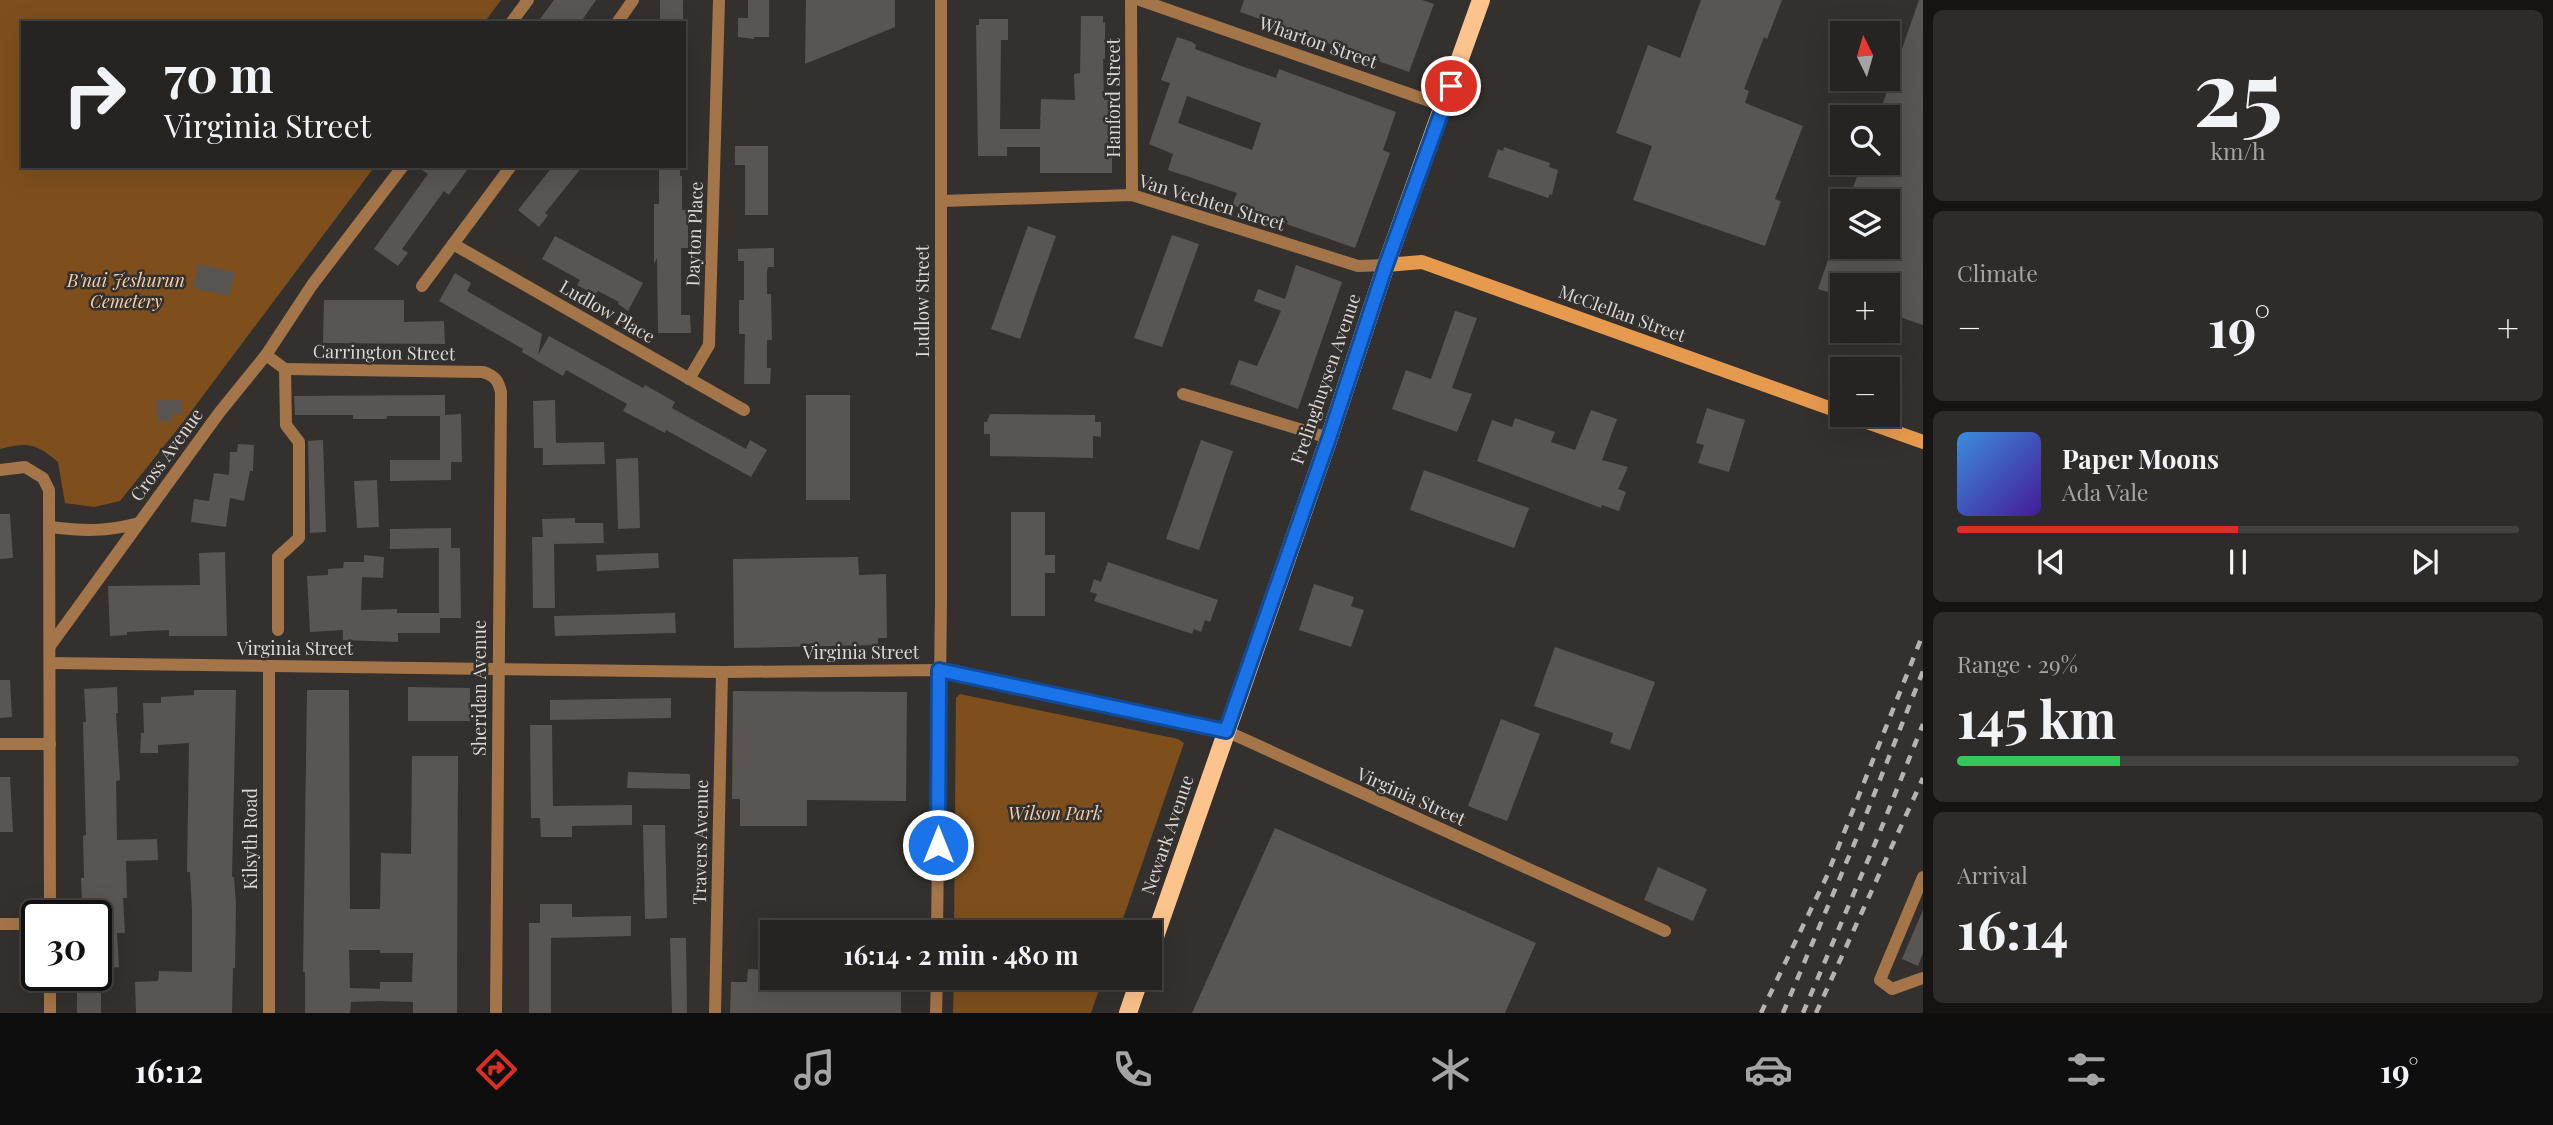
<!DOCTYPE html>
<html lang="en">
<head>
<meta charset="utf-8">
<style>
  body { margin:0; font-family:"Playfair Display",serif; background:#2e2c2a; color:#f1f3f6; height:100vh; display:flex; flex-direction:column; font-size:26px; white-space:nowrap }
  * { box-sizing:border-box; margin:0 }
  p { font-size:23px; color:#a4a4a5 }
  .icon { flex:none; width:38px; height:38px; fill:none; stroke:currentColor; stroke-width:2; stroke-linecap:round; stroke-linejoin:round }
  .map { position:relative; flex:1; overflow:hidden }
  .details { display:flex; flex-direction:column; gap:10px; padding:10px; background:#151413; width:630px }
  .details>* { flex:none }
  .top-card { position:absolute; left:21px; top:21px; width:665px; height:147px; border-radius:0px; box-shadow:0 7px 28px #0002,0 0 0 2px #424140; background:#262422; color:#f1f3f6; overflow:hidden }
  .needle { width:46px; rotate:355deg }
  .controls { position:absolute; left:1830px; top:21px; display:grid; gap:14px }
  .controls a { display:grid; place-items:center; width:70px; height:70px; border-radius:0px; background:#262422; box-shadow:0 7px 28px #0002,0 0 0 2px #424140; font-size:35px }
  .speed { position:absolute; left:21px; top:900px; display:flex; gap:14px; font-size:35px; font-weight:700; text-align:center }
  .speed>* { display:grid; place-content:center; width:91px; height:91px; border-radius:50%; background:#262422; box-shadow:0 7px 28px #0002,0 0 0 2px #424140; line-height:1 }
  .speed .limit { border:4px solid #111; border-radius:10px; background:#fff; color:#111 }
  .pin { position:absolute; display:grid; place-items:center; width:60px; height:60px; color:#fff; margin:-30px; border:4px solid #fff; border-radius:50%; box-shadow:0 2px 7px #0007 }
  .me { position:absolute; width:77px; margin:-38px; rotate:0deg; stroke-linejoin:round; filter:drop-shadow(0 0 5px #0008) }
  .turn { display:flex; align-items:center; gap:24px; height:147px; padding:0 28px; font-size:32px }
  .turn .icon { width:91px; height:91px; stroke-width:2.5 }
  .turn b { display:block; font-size:49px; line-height:60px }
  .big { font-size:52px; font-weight:700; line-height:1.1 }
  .details .card { flex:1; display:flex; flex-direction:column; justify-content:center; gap:10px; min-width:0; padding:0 24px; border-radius:10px; background:#2e2c2a }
  .details .dial { align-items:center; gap:0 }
  .dial b { font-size:91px; line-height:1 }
  .song { display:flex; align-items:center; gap:21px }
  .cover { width:84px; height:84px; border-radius:10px; background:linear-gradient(135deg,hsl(210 70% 55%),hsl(260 70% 35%)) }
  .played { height:7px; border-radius:4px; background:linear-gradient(90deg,#d93025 50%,#424140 50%) }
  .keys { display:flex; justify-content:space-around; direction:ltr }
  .heat { display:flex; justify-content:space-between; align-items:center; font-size:38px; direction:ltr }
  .charge { height:10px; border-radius:5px; background:linear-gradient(90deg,#34c759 29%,#424140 0) }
  .trip { position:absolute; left:760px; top:920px; width:402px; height:70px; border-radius:0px; background:#262422; box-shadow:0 7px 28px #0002,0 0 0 2px #424140; font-weight:700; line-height:70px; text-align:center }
  .menu { display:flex; height:112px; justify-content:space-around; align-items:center; background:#0f0e0e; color:#a4a4a5 }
  .menu .icon { width:49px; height:49px }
  .menu .on { color:#d93025 }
  .menu b { font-size:32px; color:#f1f3f6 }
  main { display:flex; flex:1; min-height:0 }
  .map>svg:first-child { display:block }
  .green { fill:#7e4f1d }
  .building { fill:#595552; fill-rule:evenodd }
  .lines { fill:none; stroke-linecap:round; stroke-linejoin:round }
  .street { stroke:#a47548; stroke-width:12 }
  .secondary { stroke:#e69a4e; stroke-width:14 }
  .primary { stroke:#fdc38d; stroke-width:18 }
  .rail { stroke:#b5b3b1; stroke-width:4.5; stroke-dasharray:9 9; stroke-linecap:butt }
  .route-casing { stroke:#114b97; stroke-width:18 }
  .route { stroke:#1a73e8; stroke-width:12 }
  .labels { text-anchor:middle; stroke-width:5; stroke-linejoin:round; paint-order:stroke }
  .street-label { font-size:18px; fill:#dbd9d7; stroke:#33302d }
  .park-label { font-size:18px; font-style:italic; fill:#f4cdaa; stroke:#33302d }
</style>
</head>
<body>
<main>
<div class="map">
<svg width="1923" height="1013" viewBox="0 0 1923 1013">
  <rect width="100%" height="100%" fill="#33302d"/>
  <!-- green -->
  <g class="green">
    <path d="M 0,0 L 501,0 L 484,23 L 23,23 L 23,166 L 375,166 L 184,421 L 120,501 L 94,507 L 65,503 L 58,462 C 35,443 29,442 0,449 Z"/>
    <path d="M 960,694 L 1178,739 L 1184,743 L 1118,933 L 954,933 L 956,698 Z"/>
    <path d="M 954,978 L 1103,978 L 1091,1013 L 953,1013 Z"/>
  </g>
  <!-- building -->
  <g class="building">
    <path d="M 554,0 L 596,0 L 580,23 L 537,23 Z"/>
    <rect x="660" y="0" width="23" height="23"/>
    <path d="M 748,0 L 769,0 L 769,37 L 754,37 L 754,39 L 738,37 L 738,18 L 748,18 Z"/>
    <path d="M 806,0 L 895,0 L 895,27 L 805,64 Z"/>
    <path d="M 1244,0 L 1422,0 L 1434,4 L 1409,72 L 1240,12 Z"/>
    <path d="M 1701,0 L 1782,0 L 1767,39 L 1764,37 L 1744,89 L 1749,91 L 1745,103 L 1803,126 L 1775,199 L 1781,201 L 1765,246 L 1633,200 L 1652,146 L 1616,133 L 1648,45 L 1680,58 Z"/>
    <path d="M 1919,0 L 1923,0 L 1923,325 L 1888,313 L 1888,285 L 1843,285 L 1843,297 L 1818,289 L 1841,222 L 1843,223 L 1843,247 L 1888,247 L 1888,201 L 1848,201 L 1862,163 L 1888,163 L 1888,117 L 1878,117 Z"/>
    <path d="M 1081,16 L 1103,16 L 1103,23 L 1105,22 L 1105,59 L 1103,59 L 1104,100 L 1112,100 L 1112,173 L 1040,173 L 1040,147 L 1007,147 L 1007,156 L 978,156 L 976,25 L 979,25 L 979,19 L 1008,19 L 1008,40 L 1001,40 L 1000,129 L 1040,129 L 1041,99 L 1075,100 L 1074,74 L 1080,73 Z"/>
    <path d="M 1177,37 L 1192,42 L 1196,45 L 1195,49 L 1247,68 L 1276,78 L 1279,69 L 1396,112 L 1383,150 L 1390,153 L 1355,248 L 1232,205 L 1237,193 L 1168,170 L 1173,154 L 1149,144 L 1170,83 L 1161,80 ZM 1187,96 L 1261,123 L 1252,150 L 1178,123 Z"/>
    <path d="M 735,146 L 768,146 L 768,215 L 745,215 L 745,165 L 735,165 Z"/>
    <path d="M 1504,147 L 1550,163 L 1549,167 L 1558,170 L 1552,195 L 1550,194 L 1548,198 L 1488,177 L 1498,149 L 1503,151 Z"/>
    <path d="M 416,166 L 470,166 L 449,195 L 444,191 L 402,249 L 408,253 L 398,266 L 374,249 L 428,174 Z"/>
    <path d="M 553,166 L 583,166 L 545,213 L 548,215 L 539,227 L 518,210 Z"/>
    <path d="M 659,166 L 680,166 L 680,176 L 682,176 L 682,210 L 688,210 L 688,248 L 681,248 L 681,315 L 690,315 L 691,333 L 658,333 L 657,258 L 654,264 L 654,204 L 659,204 Z"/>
    <path d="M 1028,226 L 1056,236 L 1020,339 L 991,329 Z"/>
    <path d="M 1172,235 L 1199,244 L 1162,347 L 1134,338 Z"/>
    <path d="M 555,236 L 643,283 L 628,311 L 618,304 L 619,302 L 598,291 L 595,295 L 577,285 L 580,280 L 542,259 Z"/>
    <path d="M 774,248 L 774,267 L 768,267 L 767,271 L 767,294 L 771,294 L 772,340 L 767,340 L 767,368 L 771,368 L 770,384 L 744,384 L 745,334 L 739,334 L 739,300 L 744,300 L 744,261 L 738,261 L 738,249 Z"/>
    <path d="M 198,264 L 235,272 L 229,296 L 193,288 Z"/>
    <path d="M 1296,265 L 1342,282 L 1298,409 L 1230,384 L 1239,360 L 1257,366 L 1281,311 L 1254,301 L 1258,289 L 1285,299 Z"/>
    <path d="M 455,273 L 471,283 L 467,291 L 542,334 L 538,355 L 549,336 L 643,388 L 645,385 L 675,402 L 672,408 L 746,449 L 750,440 L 767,450 L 751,477 L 666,430 L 665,433 L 623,411 L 627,404 L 566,370 L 563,376 L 522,352 L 523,349 L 439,301 Z"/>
    <path d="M 324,300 L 404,300 L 404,322 L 444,321 L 445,344 L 323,343 Z"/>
    <path d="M 1455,311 L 1477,318 L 1452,388 L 1472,394 L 1457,432 L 1392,409 L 1406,370 L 1431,379 Z"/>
    <path d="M 445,395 L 445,415 L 461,414 L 462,462 L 451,462 L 451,480 L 390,481 L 390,460 L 440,460 L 440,416 L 387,416 L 386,419 L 353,419 L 353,415 L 295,415 L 294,396 Z"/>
    <rect x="806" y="395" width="44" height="105"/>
    <path d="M 157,400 L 181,400 L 182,414 L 171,414 L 172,421 L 157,421 Z"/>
    <path d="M 555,400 L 556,443 L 604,442 L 605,464 L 543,465 L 543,448 L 534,448 L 533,401 Z"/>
    <path d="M 1707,408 L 1745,420 L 1729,472 L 1698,463 L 1704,445 L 1696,443 Z"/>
    <path d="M 1591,410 L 1617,419 L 1602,460 L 1628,467 L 1618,489 L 1626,492 L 1619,511 L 1602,505 L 1601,508 L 1477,461 L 1492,420 L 1512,427 L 1515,418 L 1555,432 L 1551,442 L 1575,450 Z"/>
    <path d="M 990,414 L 1095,415 L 1095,422 L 1101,422 L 1101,437 L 1093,436 L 1093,458 L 990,456 L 990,434 L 984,434 L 984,422 L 987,422 Z"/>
    <path d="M 323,440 L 326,532 L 310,533 L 308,441 Z"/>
    <path d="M 1201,440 L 1233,451 L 1199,550 L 1166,539 Z"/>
    <path d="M 238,444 L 254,445 L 253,471 L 250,471 L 244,501 L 230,498 L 226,527 L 191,522 L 194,499 L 209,501 L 214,473 L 229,475 L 230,452 L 237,452 Z"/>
    <path d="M 638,458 L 640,528 L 618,529 L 616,459 Z"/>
    <path d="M 1424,470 L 1529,508 L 1514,548 L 1410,510 Z"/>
    <path d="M 377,480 L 379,527 L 357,528 L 354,481 Z"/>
    <path d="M 1011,512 L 1045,512 L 1045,555 L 1055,555 L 1055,573 L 1045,573 L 1045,616 L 1011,616 Z"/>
    <path d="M 0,514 L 10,514 L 13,558 L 0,559 Z"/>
    <path d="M 575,518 L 575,523 L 603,523 L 604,543 L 554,544 L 555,608 L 533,608 L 532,537 L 543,537 L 542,519 Z"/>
    <path d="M 451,528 L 451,548 L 460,548 L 461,618 L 440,618 L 440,633 L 398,633 L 398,642 L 343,640 L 343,630 L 310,632 L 307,576 L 328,575 L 328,569 L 343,568 L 344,562 L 364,562 L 364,555 L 384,557 L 383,578 L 362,577 L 361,610 L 397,609 L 397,613 L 439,613 L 439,548 L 390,549 L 390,529 Z"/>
    <path d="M 225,552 L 227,636 L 169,636 L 169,630 L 127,632 L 127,635 L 110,636 L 108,586 L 200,585 L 199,553 Z"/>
    <path d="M 658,553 L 659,568 L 597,571 L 596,555 Z"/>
    <path d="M 858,557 L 859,575 L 886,574 L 887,638 L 878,638 L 878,645 L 734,648 L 733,559 Z"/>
    <path d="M 1108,562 L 1218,600 L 1210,622 L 1205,620 L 1201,632 L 1194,629 L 1192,634 L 1094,601 L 1097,594 L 1090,592 L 1094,579 L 1101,582 Z"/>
    <path d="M 1314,584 L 1354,597 L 1351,606 L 1364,610 L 1351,647 L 1299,630 Z"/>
    <path d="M 675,613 L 676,633 L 555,636 L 554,616 Z"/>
    <path d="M 1555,647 L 1655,682 L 1630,750 L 1610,743 L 1613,733 L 1534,706 Z"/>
    <path d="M 0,680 L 10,680 L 12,717 L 0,718 Z"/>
    <path d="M 117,687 L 118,713 L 116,713 L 120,780 L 116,781 L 117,840 L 157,839 L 158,860 L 126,861 L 127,898 L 123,898 L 125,933 L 117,933 L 119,967 L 96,969 L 96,915 L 87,915 L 86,900 L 82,900 L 81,878 L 84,878 L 83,836 L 86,835 L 83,722 L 86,722 L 84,689 Z"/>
    <path d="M 408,687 L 470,688 L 470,721 L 408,721 Z"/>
    <path d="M 194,690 L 236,690 L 232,877 L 234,877 L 236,904 L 235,968 L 233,968 L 232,1013 L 136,1013 L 135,982 L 158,981 L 159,971 L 192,972 L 192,910 L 190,872 L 187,872 L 189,743 L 158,745 L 158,753 L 140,753 L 141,733 L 144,733 L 143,703 L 161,703 L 161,697 L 194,695 Z"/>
    <path d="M 307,690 L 349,690 L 350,909 L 380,909 L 381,853 L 411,854 L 412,756 L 458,756 L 457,1013 L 413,1013 L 413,1002 L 379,1001 L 351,1002 L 350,1013 L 305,1013 L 305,972 L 303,972 ZM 349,950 L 380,950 L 380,953 L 413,953 L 412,982 L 380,982 L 380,989 L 350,988 Z"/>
    <path d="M 733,691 L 907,692 L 906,801 L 807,800 L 807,826 L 740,826 L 740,799 L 732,799 Z"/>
    <path d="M 671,698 L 671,718 L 550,720 L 550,700 Z"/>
    <path d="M 1501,719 L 1540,734 L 1507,821 L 1468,806 Z"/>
    <path d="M 530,725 L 552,725 L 553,806 L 632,805 L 632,825 L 572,826 L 572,837 L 541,837 L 540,818 L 531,818 Z"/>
    <path d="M 628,772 L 690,774 L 690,789 L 627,788 Z"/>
    <path d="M 0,777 L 10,777 L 13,832 L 0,832 Z"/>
    <path d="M 643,825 L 665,825 L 667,918 L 645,919 Z"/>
    <path d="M 1275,828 L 1536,943 L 1505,1013 L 1192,1013 Z"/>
    <path d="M 1658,867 L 1707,889 L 1693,921 L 1644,900 Z"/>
    <path d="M 540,904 L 572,904 L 572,917 L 631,916 L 631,936 L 551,938 L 551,1013 L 529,1013 L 529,923 L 540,923 Z"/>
    <path d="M 1923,910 L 1923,953 L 1918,966 L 1902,959 Z"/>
    <path d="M 670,938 L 686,938 L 687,1013 L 672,1013 Z"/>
    <path d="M 748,969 L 772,970 L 772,978 L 820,978 L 820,983 L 901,985 L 901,1013 L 730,1013 L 731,982 L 747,982 Z"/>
    <path d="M 77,975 L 107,975 L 108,991 L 101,991 L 101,1013 L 77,1013 Z"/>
  </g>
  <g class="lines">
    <!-- street -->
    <g class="street">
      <path d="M 1131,0 L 1132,195"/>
      <path d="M 1140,0 L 1444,106"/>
      <path d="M 511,23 L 528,0"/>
      <path d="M 617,23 L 633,0"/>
      <path d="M 941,201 L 1132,195 L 1358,266 L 1386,265"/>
      <path d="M 453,244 L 744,410"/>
      <path d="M 422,286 L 511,166"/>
      <path d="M 266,355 L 285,369 L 286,425 L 299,442 L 299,538 L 278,557 L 278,630"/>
      <path d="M 285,369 L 483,372 C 495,376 498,380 501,392 L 496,1013"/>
      <path d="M 689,379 L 709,345 L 719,0"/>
      <path d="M 1183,394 L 1329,438"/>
      <path d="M 0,470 L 25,467 L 43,478 L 49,490 L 50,915"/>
      <path d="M 50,527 C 83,531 106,532 139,523"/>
      <path d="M 50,646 L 219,413 L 266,355 L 312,285 L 403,166"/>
      <path d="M 50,663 L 722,672 L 939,670 L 1226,731 L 1665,931"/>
      <path d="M 0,744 L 50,744"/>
      <path d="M 1923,877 L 1880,980 L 1892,989 L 1923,978"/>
      <path d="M 0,924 L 37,924"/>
      <path d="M 937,933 L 941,601 L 941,0"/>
      <path d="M 50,1013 L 50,975"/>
      <path d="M 269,1013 L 269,666"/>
      <path d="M 715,1013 L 722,672"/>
      <path d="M 936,1013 L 937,978"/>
    </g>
    <!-- secondary -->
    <g class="secondary">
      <path d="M 1386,265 L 1422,262 L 1843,413"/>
      <path d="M 1847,415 L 1923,442"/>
    </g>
    <!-- primary -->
    <g class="primary">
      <path d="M 1150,951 L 1329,438 L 1386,265 L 1481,0"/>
      <path d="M 1128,1013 L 1140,978"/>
    </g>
    <!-- rail -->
    <g class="rail">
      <path d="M 1761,1013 L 1826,878 L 1923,634"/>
      <path d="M 1783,1013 L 1860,830 L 1923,671"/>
      <path d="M 1803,1013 L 1879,834 L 1923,724"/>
      <path d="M 1816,1013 L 1923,778"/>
    </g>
  </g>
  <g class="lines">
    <defs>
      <path id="route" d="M 938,845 L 939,670 L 1226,731 L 1329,438 L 1386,265 L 1451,86"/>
    </defs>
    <!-- route casing -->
    <use href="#route" class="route-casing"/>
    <!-- route -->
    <use href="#route" class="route"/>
  </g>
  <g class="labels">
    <!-- street labels -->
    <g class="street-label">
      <text transform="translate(1318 43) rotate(19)" y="6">Wharton Street</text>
      <text transform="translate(1114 98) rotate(-90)" y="6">Hanford Street</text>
      <text transform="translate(1212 203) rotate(17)" y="6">Van Vechten Street</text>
      <text transform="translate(695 234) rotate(-88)" y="6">Dayton Place</text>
      <text transform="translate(923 301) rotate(-90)" y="6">Ludlow Street</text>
      <text transform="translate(607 312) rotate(30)" y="6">Ludlow Place</text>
      <text transform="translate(1622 314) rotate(20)" y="6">McClellan Street</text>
      <text transform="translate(384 353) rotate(1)" y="6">Carrington Street</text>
      <text transform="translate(1326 379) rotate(-71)" y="6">Frelinghuysen Avenue</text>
      <text transform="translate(167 455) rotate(-54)" y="6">Cross Avenue</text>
      <text x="295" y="655">Virginia Street</text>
      <text x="861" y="659">Virginia Street</text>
      <text transform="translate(480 688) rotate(-90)" y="6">Sheridan Avenue</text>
      <text transform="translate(1411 797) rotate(24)" y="6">Virginia Street</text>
      <text transform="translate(1168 835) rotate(-71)" y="6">Newark Avenue</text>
      <text transform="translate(251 839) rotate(-90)" y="6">Kilsyth Road</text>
      <text transform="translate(701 842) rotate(-89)" y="6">Travers Avenue</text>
    </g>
    <!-- park labels -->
    <g class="park-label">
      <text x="126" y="287">B'nai Jeshurun<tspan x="126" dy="21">Cemetery</tspan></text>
      <text x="1055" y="820">Wilson Park</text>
    </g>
  </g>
</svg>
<div class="controls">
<a><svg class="needle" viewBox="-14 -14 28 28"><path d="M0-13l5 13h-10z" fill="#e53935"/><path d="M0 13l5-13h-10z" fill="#a4a4a5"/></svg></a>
<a><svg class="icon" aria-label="search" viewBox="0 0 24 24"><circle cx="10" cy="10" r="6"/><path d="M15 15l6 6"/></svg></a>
<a><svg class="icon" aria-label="layers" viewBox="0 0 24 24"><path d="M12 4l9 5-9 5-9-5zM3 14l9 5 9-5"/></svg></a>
<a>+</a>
<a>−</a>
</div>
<div class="speed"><div class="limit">30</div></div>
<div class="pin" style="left:1451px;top:86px;background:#d93025"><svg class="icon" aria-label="arrive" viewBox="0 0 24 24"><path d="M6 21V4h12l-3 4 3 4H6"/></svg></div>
<svg class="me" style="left:938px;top:845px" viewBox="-20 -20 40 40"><circle r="17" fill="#1a73e8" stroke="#fff" stroke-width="3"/><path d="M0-11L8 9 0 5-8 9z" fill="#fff"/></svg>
<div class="trip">16:14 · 2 min · 480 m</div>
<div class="top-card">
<div class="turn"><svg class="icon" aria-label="right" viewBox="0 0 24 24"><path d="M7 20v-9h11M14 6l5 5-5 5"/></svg><div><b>70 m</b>Virginia Street</div></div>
</div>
</div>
<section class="details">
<div class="card dial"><b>25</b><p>km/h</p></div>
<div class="card"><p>Climate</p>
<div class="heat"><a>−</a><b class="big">19°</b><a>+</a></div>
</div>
<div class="card">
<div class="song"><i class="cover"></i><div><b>Paper Moons</b><p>Ada Vale</p></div></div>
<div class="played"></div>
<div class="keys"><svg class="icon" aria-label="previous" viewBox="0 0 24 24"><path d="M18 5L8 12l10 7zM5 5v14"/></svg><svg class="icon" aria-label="pause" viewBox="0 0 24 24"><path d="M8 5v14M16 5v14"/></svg><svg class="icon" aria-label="next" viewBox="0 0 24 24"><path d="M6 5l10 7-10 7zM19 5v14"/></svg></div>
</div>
<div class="card"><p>Range · 29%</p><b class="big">145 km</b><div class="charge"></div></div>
<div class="card"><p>Arrival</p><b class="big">16:14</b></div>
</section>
</main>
<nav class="menu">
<b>16:12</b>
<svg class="icon on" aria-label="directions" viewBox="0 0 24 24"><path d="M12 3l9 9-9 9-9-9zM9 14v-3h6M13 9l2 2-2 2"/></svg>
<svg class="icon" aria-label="music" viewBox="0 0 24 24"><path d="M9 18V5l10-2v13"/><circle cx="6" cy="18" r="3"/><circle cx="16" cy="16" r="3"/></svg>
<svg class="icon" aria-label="phone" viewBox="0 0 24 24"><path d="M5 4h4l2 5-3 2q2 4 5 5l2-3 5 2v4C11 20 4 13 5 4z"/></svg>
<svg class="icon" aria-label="climate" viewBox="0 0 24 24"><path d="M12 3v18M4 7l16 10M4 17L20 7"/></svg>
<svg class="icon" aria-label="car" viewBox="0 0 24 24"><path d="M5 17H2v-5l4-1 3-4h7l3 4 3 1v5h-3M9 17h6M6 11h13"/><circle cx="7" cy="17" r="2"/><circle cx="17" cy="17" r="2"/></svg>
<svg class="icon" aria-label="filters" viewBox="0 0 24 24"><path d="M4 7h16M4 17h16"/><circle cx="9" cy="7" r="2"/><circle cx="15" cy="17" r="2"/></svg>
<b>19°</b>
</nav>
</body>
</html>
